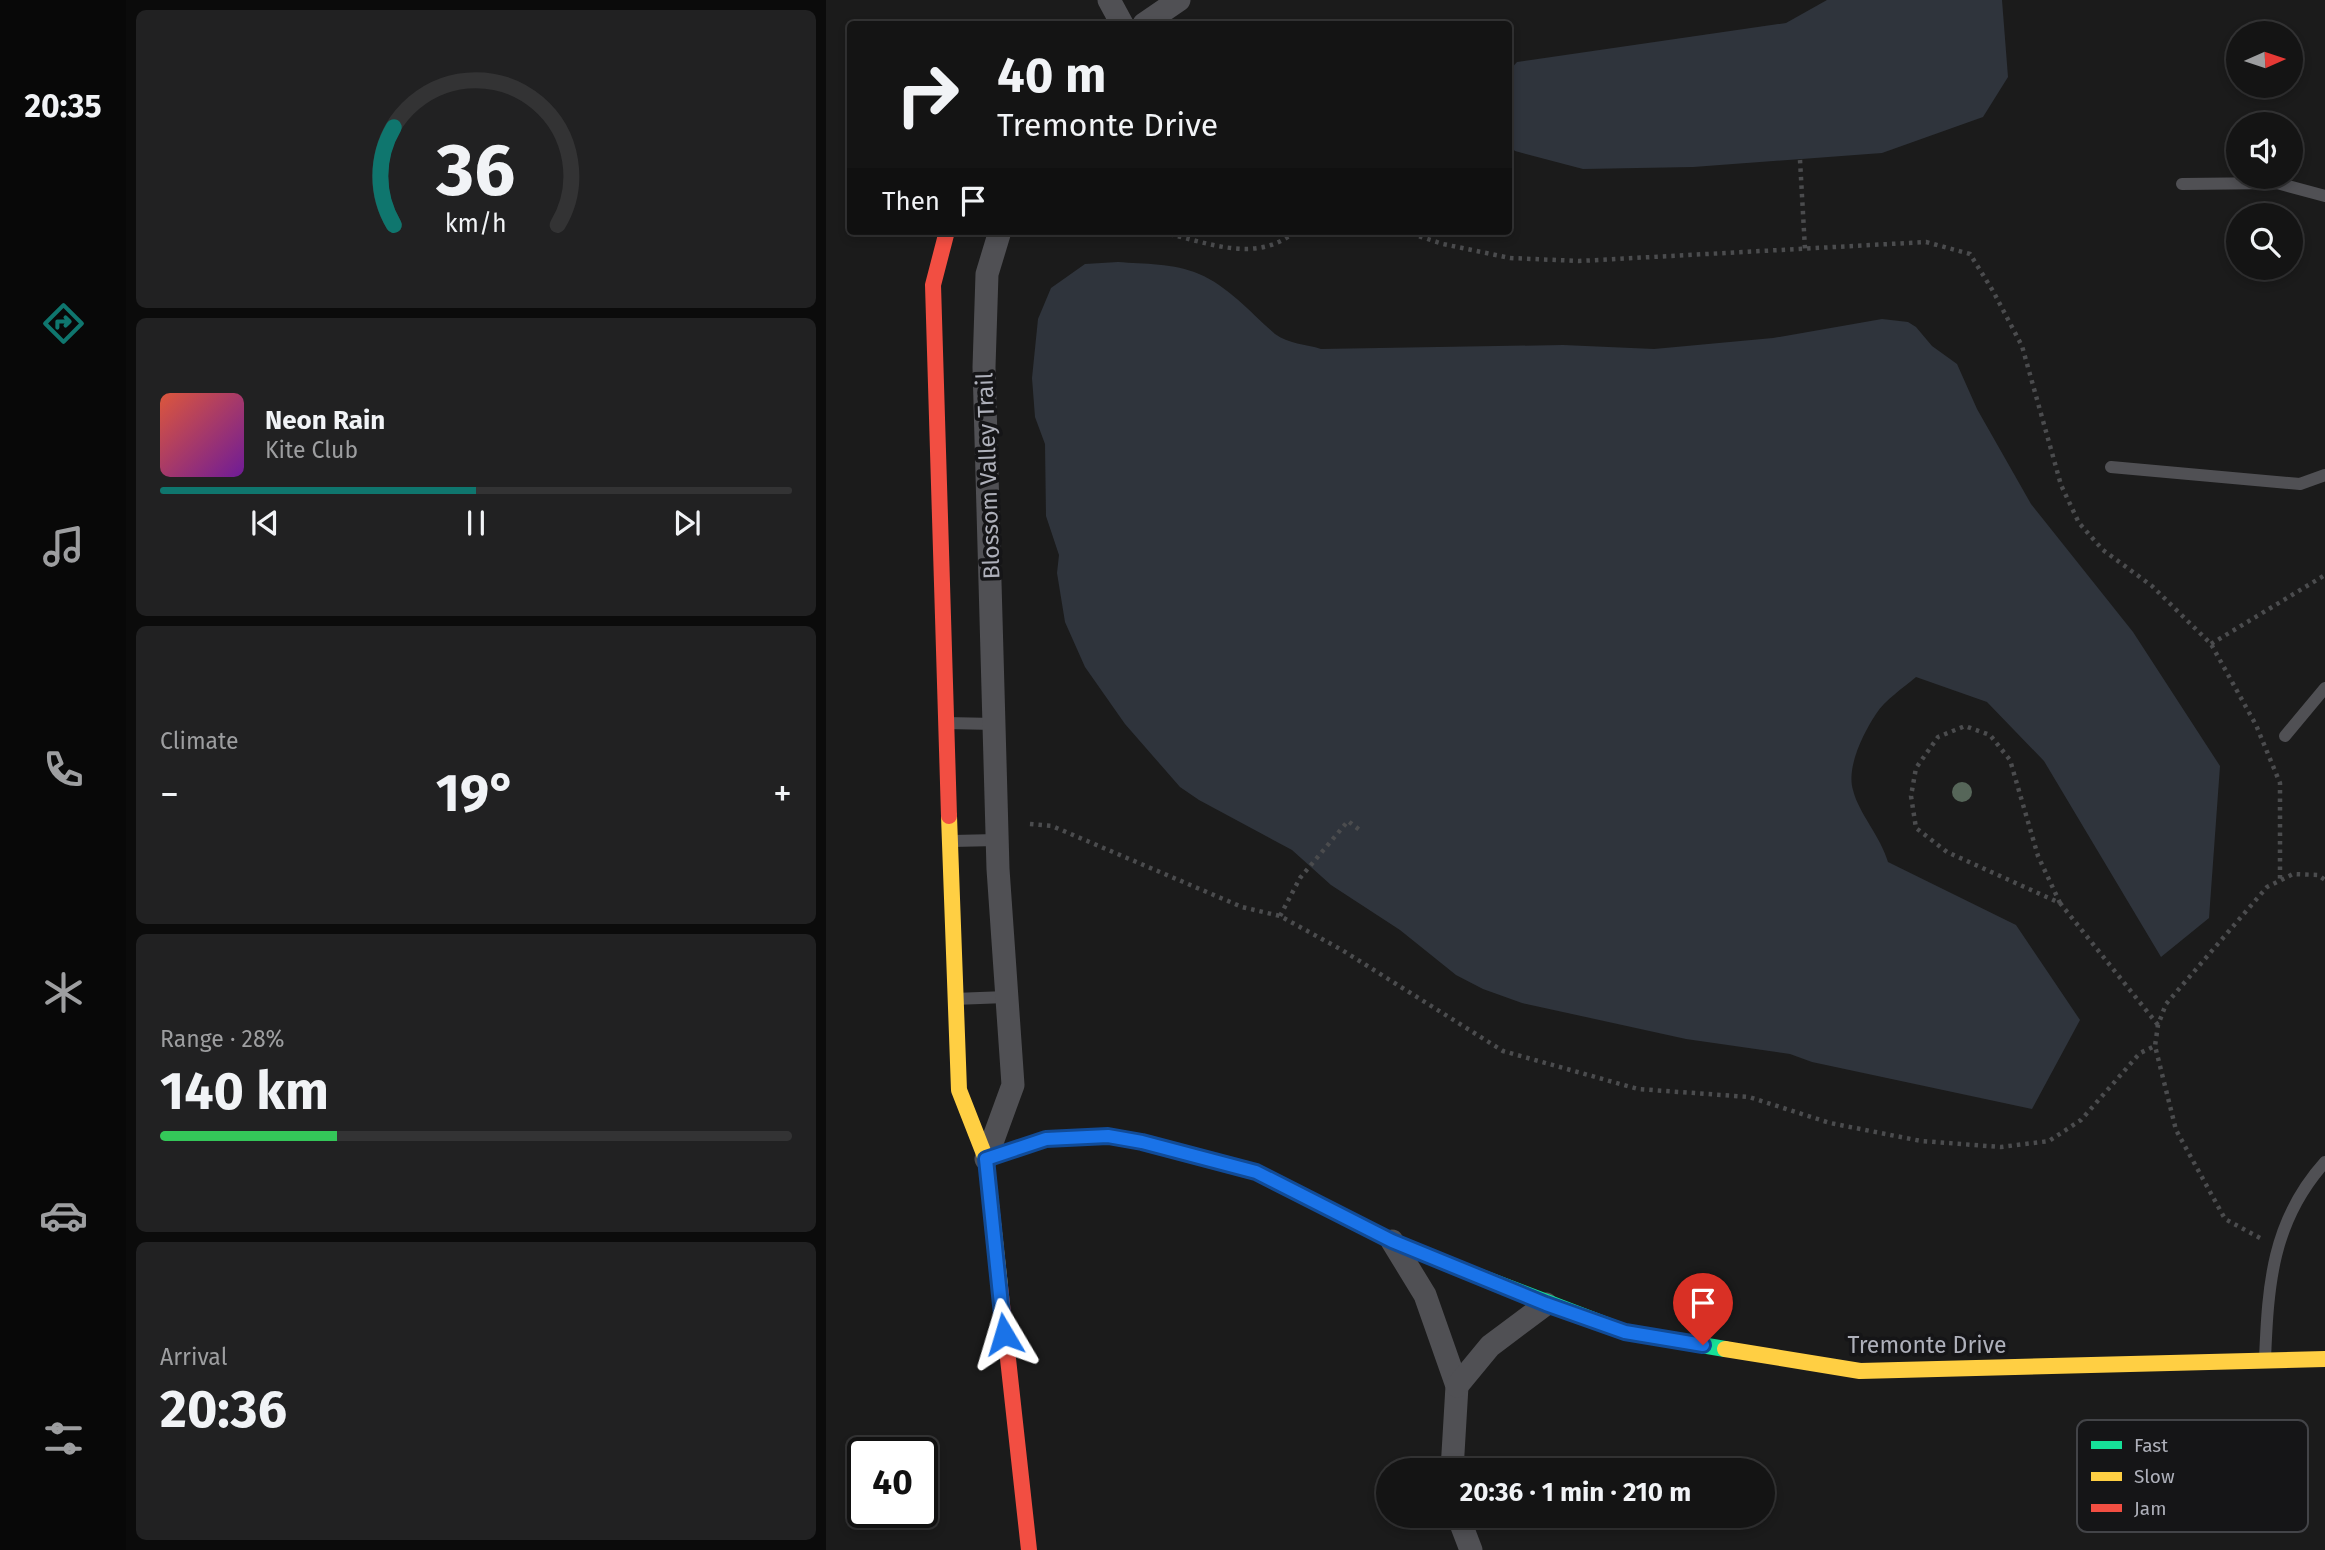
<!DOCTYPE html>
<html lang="en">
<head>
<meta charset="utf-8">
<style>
  body { margin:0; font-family:"Fira Sans",sans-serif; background:#212122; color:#f1f3f6; height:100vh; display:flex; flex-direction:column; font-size:26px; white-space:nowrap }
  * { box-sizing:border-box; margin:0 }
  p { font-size:23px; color:#9d9ea0 }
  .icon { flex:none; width:38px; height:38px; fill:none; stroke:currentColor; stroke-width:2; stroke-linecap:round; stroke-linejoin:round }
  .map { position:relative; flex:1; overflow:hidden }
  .panel { display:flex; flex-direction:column; gap:10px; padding:10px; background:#0b0b0b; width:700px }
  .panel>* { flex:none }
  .guide { position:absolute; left:21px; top:21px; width:665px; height:214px; border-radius:7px; box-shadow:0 4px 10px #0003,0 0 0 2px #333334; background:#141414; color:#f1f3f6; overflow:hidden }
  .needle { width:46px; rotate:87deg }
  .tools { position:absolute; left:1400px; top:21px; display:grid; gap:14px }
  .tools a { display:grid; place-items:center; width:77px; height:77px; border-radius:50%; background:#141414; box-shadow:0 4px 10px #0003,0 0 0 2px #333334; font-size:35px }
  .speed { position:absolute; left:21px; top:1437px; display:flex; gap:14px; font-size:35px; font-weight:700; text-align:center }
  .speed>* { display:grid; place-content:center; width:91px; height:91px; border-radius:50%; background:#141414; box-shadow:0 4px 10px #0003,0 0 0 2px #333334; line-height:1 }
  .speed .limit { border:4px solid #111; border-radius:10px; background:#fff; color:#111 }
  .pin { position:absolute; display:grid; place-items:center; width:60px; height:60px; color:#fff; margin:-72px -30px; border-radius:50% 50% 50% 0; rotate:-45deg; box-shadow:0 0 7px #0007 }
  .pin .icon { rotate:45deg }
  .me { position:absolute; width:77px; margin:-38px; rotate:353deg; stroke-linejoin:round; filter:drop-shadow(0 0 5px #0008) }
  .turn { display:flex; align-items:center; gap:24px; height:147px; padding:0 35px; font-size:32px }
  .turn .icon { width:91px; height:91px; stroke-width:2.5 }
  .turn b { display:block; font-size:49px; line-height:60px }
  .then { display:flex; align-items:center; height:66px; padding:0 35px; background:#0003; gap:14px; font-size:26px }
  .big { font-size:52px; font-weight:700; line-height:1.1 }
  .panel .tile { flex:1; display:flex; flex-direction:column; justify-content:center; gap:10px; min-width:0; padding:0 24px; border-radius:10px; background:#212122 }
  .panel .dial { align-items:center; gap:0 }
  .dial svg { height:182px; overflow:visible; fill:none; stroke:#333334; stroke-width:7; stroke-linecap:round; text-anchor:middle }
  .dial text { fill:#f1f3f6; stroke:none }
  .song { display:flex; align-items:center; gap:21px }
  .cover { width:84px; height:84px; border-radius:10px; background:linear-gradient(135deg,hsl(10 70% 55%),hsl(280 70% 35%)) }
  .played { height:7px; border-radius:4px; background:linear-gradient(90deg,#0f766e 50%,#333334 50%) }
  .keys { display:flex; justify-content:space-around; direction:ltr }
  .heat { display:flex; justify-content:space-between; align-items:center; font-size:38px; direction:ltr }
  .charge { height:10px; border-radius:5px; background:linear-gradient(90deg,#34c759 28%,#333334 0) }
  .trip { position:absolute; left:550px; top:1458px; width:399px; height:70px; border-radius:35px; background:#141414; box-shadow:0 4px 10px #0003,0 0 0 2px #333334; font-weight:700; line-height:70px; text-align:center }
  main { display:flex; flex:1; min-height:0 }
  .dock { display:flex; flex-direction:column; width:126px; justify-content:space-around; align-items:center; background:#080808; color:#9d9ea0 }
  .dock .icon { width:49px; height:49px }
  .dock .active { color:#0f766e }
  .dock b { font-size:32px; color:#f1f3f6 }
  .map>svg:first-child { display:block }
  .water { fill:#2f343c }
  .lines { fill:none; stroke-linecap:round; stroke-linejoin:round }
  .path { stroke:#4b4c4e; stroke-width:4.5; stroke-dasharray:3.5 5; stroke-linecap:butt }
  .lane { stroke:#505054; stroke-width:12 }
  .street { stroke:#505054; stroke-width:23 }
  .fast { stroke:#16e098; stroke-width:16 }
  .slow { stroke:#ffcf43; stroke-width:16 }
  .jam { stroke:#f24e42; stroke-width:16 }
  .tree { fill:#566659 }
  .route-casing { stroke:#114b97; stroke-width:18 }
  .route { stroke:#1a73e8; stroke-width:12 }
  .labels { text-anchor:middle; stroke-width:7; stroke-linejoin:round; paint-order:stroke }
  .street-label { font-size:23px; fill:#aeb0ba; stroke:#151517 }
  .key { fill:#151517; stroke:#434448; stroke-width:2 }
  .key-label { font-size:19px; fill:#aeb0ba }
</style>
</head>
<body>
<main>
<nav class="dock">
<b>20:35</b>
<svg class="icon active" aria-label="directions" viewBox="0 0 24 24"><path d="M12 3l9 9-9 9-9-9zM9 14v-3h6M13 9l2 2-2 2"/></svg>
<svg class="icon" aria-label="music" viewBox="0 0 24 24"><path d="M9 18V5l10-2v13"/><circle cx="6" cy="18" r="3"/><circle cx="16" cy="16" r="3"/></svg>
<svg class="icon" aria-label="phone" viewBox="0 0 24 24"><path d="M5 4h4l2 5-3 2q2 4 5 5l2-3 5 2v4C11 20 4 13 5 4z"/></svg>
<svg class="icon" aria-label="climate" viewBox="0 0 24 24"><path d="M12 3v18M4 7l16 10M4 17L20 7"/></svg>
<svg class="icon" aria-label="car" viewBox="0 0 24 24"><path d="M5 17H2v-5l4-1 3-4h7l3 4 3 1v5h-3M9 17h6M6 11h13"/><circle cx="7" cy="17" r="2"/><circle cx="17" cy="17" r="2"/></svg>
<svg class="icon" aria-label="filters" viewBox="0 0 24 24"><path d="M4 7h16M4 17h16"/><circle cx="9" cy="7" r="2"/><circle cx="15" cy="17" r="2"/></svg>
</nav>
<section class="panel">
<div class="tile dial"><svg viewBox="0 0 100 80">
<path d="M14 69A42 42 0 1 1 86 69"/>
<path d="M14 69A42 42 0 0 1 14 26" stroke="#0f766e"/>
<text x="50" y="56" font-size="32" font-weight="700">36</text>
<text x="50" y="72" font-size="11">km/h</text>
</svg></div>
<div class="tile">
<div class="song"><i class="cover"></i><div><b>Neon Rain</b><p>Kite Club</p></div></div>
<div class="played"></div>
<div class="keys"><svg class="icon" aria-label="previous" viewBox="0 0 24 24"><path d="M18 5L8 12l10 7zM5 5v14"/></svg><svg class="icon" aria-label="pause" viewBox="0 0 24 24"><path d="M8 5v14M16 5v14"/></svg><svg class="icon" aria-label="next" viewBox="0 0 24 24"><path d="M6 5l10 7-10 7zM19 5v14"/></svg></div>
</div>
<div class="tile"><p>Climate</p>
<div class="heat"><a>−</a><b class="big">19°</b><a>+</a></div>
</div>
<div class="tile"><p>Range · 28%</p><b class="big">140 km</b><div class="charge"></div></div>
<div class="tile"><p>Arrival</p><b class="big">20:36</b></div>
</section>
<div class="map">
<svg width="1499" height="1550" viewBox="0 0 1499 1550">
  <rect width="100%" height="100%" fill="#1b1b1b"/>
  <!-- water -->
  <g class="water">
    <path d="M 1001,0 L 1176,0 L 1182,77 L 1157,117 L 1056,153 L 867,167 L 757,169 L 689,151 L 683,145 L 683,71 L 691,62 L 960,23 Z"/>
    <path d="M 292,262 C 318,264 348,263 373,274 C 402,286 426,314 449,334 C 462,344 480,344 495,349 L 737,345 L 828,349 L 947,338 L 1056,319 L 1082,322 L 1090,327 L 1106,346 L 1131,364 L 1151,409 L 1205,504 L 1307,632 L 1394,766 L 1383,918 L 1335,957 L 1218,761 L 1161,702 L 1090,677 C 1077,688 1059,700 1050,714 C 1038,732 1020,767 1027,790 C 1033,814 1054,835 1062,862 L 1190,925 L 1254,1020 L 1206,1109 L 986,1062 L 964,1054 L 860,1039 L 696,1003 L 657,989 L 630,975 L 574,930 L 505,885 L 466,850 L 373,800 L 354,787 L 299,724 L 259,667 L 239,622 L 231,573 L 233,555 L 220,516 L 219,444 L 209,417 L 206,378 L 212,319 L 225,288 L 259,264 Z"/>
  </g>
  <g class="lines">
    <!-- path -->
    <g class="path">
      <path d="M 974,160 L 979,249"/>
      <path d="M 327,231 C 377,239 426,267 470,231"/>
      <path d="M 577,231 L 617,244 L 684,258 L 753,261 L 1100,242 L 1144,254 L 1167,291 L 1196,346 L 1235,485 L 1253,523 L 1277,550 L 1326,586 L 1385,644 L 1430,725 L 1454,783 L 1454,881"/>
      <path d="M 1385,644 L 1499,575"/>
      <path d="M 204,824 L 226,826 L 416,907 L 454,916 L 516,950 L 677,1051 L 812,1089 L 923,1097 L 1004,1123 L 1095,1141 L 1175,1147 L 1223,1141 L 1255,1120 L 1314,1053 L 1329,1046"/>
      <path d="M 1234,903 L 1212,856 L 1184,760 L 1164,735 L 1139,726 L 1112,737 L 1090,768 L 1085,796 L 1090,828 L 1121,852 L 1234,903 L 1332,1025"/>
      <path d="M 454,916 L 474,878 L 522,821 L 535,831"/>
      <path d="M 1434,1238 L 1399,1219 L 1350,1130 L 1329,1046 L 1332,1025 L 1340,1004 L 1441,887 L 1467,874 L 1492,875 L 1499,880"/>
    </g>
    <!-- lane -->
    <g class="lane">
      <path d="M 1356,184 L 1451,183 L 1499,196"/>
      <path d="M 1285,467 L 1474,484 L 1499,475"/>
      <path d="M 120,723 L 169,724"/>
      <path d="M 1459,736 L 1499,688"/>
      <path d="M 126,841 L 171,840"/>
      <path d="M 128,999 L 180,997"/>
      <path d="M 1439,1360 C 1442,1284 1446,1221 1499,1162"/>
    </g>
    <!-- street -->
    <g class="street">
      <path d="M 283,0 L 296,24"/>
      <path d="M 318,24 L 353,0"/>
      <path d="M 160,1159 L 187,1085 L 172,869 L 158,367 L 161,274 L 174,231"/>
      <path d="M 566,1241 L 599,1295 L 631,1386 L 626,1470"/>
      <path d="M 631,1386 L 664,1346 L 720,1304"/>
      <path d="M 632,1516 L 645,1550"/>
    </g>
    <!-- fast -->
    <path class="fast" d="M 642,1272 L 799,1332 L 899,1349"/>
    <!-- slow -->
    <g class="slow">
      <path d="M 123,816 L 133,1090 L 160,1159 L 174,1286"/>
      <path d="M 899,1349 L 1034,1371 L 1499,1359"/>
    </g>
    <!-- jam -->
    <g class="jam">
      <path d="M 121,231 L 107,285 L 123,816"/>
      <path d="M 160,1159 L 220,1139 L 282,1136 L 316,1142 L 430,1172 L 566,1241 L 642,1272"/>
      <path d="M 174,1286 L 203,1550"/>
    </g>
  </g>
  <!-- trees -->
  <circle class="tree" cx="1136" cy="792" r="10"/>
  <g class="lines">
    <defs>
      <path id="route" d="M 178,1334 L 160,1159 L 220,1139 L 282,1136 L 316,1142 L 430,1172 L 566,1241 L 720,1304 L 799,1332 L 877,1345"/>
    </defs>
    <!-- route casing -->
    <use href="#route" class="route-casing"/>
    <!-- route -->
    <use href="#route" class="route"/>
  </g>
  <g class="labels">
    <!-- street labels -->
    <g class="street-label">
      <text transform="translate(162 476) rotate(-92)" y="8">Blossom Valley Trail</text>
      <text x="1101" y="1353">Tremonte Drive</text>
    </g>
  </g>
  <!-- legend -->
  <rect x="1251" y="1420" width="231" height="112" rx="10" class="key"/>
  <rect x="1265" y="1441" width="31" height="8" fill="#16e098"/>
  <rect x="1265" y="1472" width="31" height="9" fill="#ffcf43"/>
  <rect x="1265" y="1504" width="31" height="8" fill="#f24e42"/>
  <g class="key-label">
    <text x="1308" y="1452">Fast</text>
    <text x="1308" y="1483">Slow</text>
    <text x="1308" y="1515">Jam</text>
  </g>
</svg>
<div class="tools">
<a><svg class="needle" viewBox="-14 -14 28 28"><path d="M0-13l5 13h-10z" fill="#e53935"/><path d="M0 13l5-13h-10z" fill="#9d9ea0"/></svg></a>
<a><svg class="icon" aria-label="sound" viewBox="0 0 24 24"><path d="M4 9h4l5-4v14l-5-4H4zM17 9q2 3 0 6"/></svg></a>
<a><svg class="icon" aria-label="search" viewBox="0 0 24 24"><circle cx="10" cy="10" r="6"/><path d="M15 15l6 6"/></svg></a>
</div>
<div class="speed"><div class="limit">40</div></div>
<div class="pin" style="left:877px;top:1345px;background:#d93025"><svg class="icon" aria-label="arrive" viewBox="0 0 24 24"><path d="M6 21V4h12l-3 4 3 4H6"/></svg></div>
<svg class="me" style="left:178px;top:1334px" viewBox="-20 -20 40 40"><path d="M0-17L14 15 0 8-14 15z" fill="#1a73e8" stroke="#fff" stroke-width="4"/></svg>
<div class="trip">20:36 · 1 min · 210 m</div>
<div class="guide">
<div class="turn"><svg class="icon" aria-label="right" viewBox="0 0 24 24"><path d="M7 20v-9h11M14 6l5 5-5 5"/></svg><div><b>40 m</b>Tremonte Drive</div></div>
<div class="then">Then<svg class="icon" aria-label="arrive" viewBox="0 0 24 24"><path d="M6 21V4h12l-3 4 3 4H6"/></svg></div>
</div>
</div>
</main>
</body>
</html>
